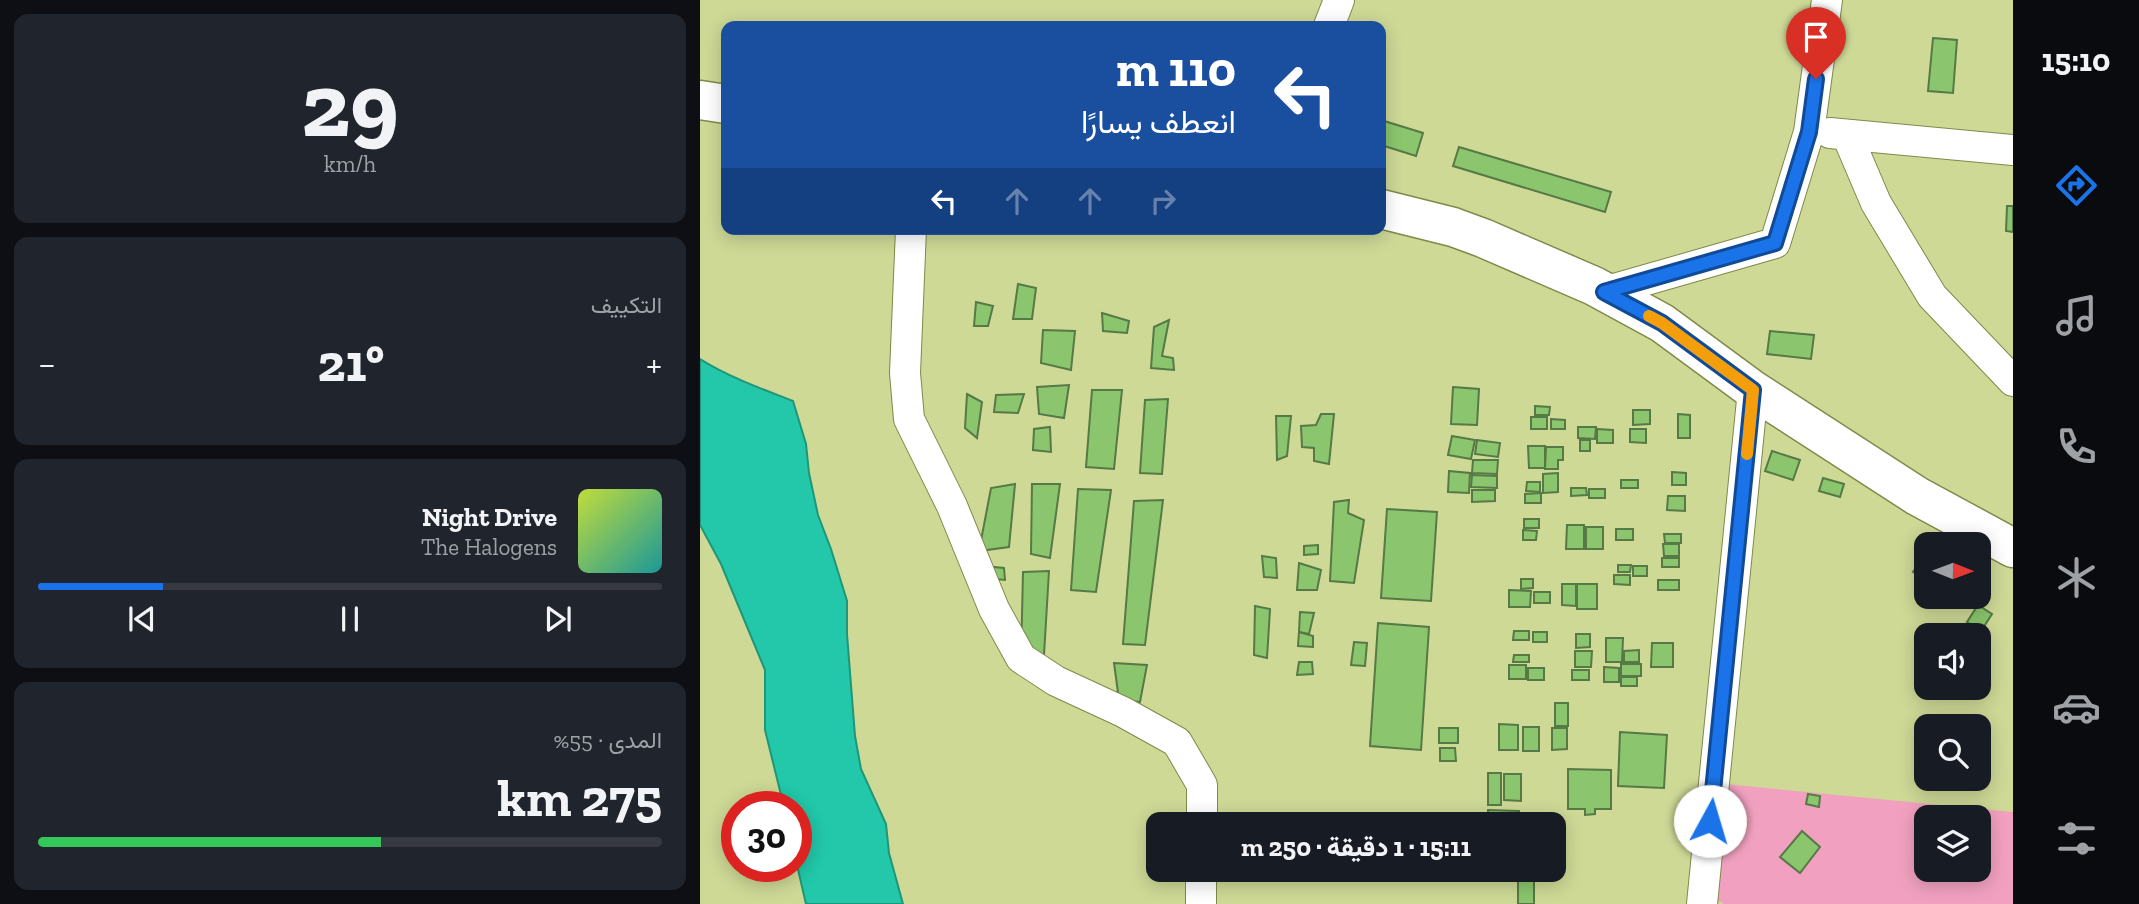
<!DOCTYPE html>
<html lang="ar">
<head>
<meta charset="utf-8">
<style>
  body { margin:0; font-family:"Zilla Slab",Vazirmatn,serif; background:#20242c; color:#f1f3f6; direction:rtl; height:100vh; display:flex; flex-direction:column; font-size:26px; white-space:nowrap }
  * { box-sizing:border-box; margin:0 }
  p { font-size:23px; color:#9ea1a6 }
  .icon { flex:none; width:38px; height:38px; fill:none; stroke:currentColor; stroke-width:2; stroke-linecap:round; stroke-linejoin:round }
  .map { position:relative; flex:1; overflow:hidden; direction:ltr }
  .side { display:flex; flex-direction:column; gap:14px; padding:14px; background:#0d0f14; width:700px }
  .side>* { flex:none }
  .guide { position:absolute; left:21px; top:21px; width:665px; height:214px; border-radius:14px; box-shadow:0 4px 18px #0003; direction:rtl; background:#1a4fa0; color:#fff; overflow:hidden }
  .needle { width:46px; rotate:91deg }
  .buttons { position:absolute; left:1214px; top:532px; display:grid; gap:14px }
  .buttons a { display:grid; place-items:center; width:77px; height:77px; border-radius:14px; background:#171b24; box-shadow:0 4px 18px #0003; font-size:35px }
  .speed { position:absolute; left:21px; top:791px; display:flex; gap:14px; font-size:35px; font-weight:700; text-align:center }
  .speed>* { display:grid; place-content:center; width:91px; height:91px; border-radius:50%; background:#171b24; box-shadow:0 4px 18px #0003; line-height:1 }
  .speed .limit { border:10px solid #d22; background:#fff; color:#111 }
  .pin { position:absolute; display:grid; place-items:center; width:60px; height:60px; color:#fff; margin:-72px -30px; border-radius:50% 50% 50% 0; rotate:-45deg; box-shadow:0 0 7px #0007 }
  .pin .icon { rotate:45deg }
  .me { position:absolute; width:77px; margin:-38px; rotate:6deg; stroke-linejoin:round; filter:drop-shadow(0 0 5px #0008) }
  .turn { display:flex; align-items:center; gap:24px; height:147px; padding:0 35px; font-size:32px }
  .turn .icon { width:91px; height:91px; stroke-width:2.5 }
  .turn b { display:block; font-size:49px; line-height:60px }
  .lanes { display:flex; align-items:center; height:66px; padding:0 35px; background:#0003; justify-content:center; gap:35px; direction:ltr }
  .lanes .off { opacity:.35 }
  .big { font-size:52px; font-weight:800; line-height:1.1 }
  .side .widget { flex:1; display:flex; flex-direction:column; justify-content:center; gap:10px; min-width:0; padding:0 24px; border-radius:14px; background:#20242c }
  .side .dial { align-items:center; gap:0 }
  .dial b { font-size:91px; line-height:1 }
  .song { display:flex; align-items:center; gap:21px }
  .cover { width:84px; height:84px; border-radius:10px; background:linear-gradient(135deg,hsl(70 70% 55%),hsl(180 70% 35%)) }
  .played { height:7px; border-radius:4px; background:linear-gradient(90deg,#1a73e8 20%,#363941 20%) }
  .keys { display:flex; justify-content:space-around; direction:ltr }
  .heat { display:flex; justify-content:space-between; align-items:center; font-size:38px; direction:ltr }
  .charge { height:10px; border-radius:5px; background:linear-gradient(90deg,#34c759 55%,#363941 0) }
  .trip { position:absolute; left:446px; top:812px; width:420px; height:70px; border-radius:14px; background:#171b24; box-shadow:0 4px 18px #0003; font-weight:800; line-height:70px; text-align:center; direction:rtl }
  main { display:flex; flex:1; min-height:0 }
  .dock { display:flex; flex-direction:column; width:126px; justify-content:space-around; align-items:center; background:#090b0e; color:#9ea1a6 }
  .dock .icon { width:49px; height:49px }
  .dock .current { color:#1a73e8 }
  .dock b { font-size:32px; color:#f1f3f6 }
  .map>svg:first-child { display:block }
  .green { fill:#f1a1bf; fill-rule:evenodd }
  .water { fill:#22c8a9; stroke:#209678; stroke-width:2 }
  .building { fill:#8bc66e; stroke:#567945; stroke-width:2 }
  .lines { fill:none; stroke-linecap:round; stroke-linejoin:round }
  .street-casing { stroke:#808949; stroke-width:32 }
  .secondary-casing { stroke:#808949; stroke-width:41 }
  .street { stroke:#fff; stroke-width:30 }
  .secondary { stroke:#fff; stroke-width:38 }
  .route-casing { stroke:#114b97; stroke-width:18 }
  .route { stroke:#1a73e8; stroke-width:12 }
  .slow { stroke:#f59e0b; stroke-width:12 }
</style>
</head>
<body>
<main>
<nav class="dock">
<b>15:10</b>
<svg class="icon current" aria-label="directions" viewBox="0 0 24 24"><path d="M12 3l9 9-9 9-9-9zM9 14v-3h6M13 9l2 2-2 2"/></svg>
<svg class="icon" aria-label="music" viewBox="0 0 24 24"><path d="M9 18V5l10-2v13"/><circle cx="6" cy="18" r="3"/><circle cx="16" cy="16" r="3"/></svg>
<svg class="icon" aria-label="phone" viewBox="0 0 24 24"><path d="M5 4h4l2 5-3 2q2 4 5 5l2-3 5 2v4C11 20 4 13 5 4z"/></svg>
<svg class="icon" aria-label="climate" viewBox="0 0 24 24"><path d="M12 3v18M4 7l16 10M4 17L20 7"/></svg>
<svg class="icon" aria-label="car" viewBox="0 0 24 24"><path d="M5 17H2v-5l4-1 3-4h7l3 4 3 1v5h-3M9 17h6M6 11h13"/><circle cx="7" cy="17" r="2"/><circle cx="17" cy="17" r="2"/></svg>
<svg class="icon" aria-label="filters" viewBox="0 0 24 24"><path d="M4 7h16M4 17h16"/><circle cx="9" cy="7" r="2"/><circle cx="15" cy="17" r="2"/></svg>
</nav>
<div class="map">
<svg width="1313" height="904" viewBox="0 0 1313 904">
  <rect width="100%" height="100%" fill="#ced996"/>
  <!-- green -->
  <path class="green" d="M 1025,784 L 1313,812 L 1313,904 L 1023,904 L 1022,902 L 1013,901 ZM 1227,817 L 1279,817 L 1279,870 L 1227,870 Z"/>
  <!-- water -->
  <path class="water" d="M 0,359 C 29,377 62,389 93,401 L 106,444 L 109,473 L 118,515 L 131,549 L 147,601 L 147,634 L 155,736 L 161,769 L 186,824 L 189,853 L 203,904 L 106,904 L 96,861 L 96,807 L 84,807 L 65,730 L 65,670 L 21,564 L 0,525 Z"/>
  <!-- building -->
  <g class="building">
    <path d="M 1233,38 L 1257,40 L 1253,93 L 1228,91 Z"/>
    <path d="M 681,120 L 723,133 L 716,156 L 681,145 Z"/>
    <path d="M 759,147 L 911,192 L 905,212 L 753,166 Z"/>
    <path d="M 1307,206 L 1313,206 L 1313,232 L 1306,231 Z"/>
    <path d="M 318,284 L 336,288 L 332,319 L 313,319 Z"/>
    <path d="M 276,302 L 293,306 L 288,326 L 274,326 Z"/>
    <path d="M 402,313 L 429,321 L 427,333 L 403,331 Z"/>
    <path d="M 469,320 L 462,356 L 473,358 L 474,370 L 451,368 L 454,327 Z"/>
    <path d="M 343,330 L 375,331 L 371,370 L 341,363 Z"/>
    <path d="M 1070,331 L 1114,335 L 1111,359 L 1067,354 Z"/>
    <path d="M 369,385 L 364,418 L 339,414 L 337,387 Z"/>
    <path d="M 753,387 L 779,389 L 777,425 L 751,424 Z"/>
    <path d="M 392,390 L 422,390 L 414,469 L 386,467 Z"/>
    <path d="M 267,394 L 282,402 L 277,438 L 265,428 Z"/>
    <path d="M 324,394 L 318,413 L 294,412 L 296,395 Z"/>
    <path d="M 468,399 L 462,474 L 440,473 L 445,400 Z"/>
    <path d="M 835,406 L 850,407 L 849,415 L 835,415 Z"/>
    <path d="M 933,410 L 950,410 L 950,424 L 933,425 Z"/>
    <path d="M 621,414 L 634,414 L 629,464 L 614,461 L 614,448 L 602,447 L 601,426 L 616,425 Z"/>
    <path d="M 978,414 L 990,415 L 990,438 L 978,438 Z"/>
    <path d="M 576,416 L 591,416 L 587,456 L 577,460 Z"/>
    <rect x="831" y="417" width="16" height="12"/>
    <path d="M 851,419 L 865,420 L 865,429 L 851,429 Z"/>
    <path d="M 350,427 L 351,452 L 333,450 L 334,429 Z"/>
    <path d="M 878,427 L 896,427 L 895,439 L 878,438 Z"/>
    <path d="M 897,429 L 913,430 L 913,443 L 897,443 Z"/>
    <path d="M 930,429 L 946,429 L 946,443 L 930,442 Z"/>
    <path d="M 752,436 L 775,440 L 771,459 L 748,455 Z"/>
    <path d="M 777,440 L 800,443 L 798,457 L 775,454 Z"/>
    <rect x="880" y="440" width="10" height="11"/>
    <path d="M 828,446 L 845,446 L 845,468 L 829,468 Z"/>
    <path d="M 846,447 L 863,447 L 863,460 L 858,460 L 858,469 L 845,469 Z"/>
    <path d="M 1072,451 L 1100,460 L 1093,480 L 1065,471 Z"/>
    <path d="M 773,460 L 798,460 L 797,474 L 772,473 Z"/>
    <path d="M 749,471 L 770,473 L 769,493 L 748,492 Z"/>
    <path d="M 972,472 L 986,473 L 986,485 L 972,485 Z"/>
    <path d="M 858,473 L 858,492 L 843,493 L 843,474 Z"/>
    <path d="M 772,475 L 797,476 L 797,488 L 771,487 Z"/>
    <path d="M 1123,478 L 1144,484 L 1140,497 L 1119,491 Z"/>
    <rect x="921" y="480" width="17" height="8"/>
    <path d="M 827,482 L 840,482 L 840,492 L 826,491 Z"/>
    <path d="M 315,484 L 309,547 L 279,551 L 291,488 Z"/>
    <path d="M 332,484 L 360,484 L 350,558 L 331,554 Z"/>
    <path d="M 871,488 L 886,488 L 887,495 L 871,496 Z"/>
    <path d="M 378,489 L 411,490 L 396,592 L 371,590 Z"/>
    <rect x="889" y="489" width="16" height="9"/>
    <path d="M 772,490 L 795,490 L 795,501 L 772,502 Z"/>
    <path d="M 841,493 L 841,503 L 825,503 L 825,494 Z"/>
    <path d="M 968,496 L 985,496 L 985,511 L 967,510 Z"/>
    <path d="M 463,500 L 445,645 L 423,644 L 434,501 Z"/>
    <path d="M 649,500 L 648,513 L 664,520 L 654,583 L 630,581 L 634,502 Z"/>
    <path d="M 687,509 L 737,512 L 731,601 L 681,598 Z"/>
    <rect x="824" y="519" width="15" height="9"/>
    <path d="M 867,525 L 884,525 L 884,549 L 866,549 Z"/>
    <rect x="886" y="527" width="17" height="22"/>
    <rect x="916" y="529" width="17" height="11"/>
    <path d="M 823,530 L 837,531 L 836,540 L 823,540 Z"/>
    <path d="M 964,534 L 981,534 L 981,543 L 965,543 Z"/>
    <path d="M 963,544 L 979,544 L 979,556 L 964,556 Z"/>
    <path d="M 618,545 L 618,554 L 604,555 L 604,546 Z"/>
    <path d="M 1224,548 L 1227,550 L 1227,580 L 1213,572 L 1222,559 L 1218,556 Z"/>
    <path d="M 562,556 L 576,558 L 577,578 L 564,577 Z"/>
    <rect x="962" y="558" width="17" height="9"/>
    <path d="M 599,563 L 621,570 L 617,590 L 597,590 Z"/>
    <path d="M 918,565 L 931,565 L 930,572 L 918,572 Z"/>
    <path d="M 284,566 L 304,568 L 305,580 L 286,578 Z"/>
    <rect x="933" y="566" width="14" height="10"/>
    <path d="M 349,571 L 344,655 L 321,658 L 323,572 Z"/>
    <path d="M 914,575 L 930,575 L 930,585 L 914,584 Z"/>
    <path d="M 821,579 L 833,579 L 833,588 L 821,589 Z"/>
    <rect x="958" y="580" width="21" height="10"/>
    <path d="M 862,584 L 876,584 L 876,606 L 862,605 Z"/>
    <rect x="877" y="584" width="20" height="25"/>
    <path d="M 809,590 L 831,591 L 830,607 L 809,607 Z"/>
    <rect x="834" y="592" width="16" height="11"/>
    <path d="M 1278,605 L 1292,614 L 1281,631 L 1267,622 Z"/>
    <path d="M 555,606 L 570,609 L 567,658 L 554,655 Z"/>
    <path d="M 600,612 L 614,613 L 609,634 L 599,632 Z"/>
    <path d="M 678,623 L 729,627 L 721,750 L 670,746 Z"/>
    <path d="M 814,631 L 829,631 L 829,640 L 813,640 Z"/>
    <path d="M 599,632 L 613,636 L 613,647 L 598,646 Z"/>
    <rect x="833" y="632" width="14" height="10"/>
    <path d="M 876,634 L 890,634 L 890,647 L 876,648 Z"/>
    <path d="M 906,638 L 923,638 L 922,662 L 906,662 Z"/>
    <path d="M 654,642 L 667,643 L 665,666 L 651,665 Z"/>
    <path d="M 952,643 L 973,643 L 973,667 L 951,667 Z"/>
    <path d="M 939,650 L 939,662 L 924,662 L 924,651 Z"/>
    <path d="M 875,651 L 892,651 L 891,667 L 875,667 Z"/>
    <path d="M 814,655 L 829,655 L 829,662 L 813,662 Z"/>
    <path d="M 599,662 L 612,662 L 613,674 L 597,675 Z"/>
    <path d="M 414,663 L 447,665 L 440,702 L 419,700 Z"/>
    <rect x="921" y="664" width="20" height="12"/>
    <rect x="809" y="665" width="17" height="14"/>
    <path d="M 904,667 L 919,668 L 919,682 L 904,682 Z"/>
    <rect x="828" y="668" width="16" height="12"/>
    <rect x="872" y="670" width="17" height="10"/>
    <rect x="921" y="677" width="16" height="9"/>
    <rect x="855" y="703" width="13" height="23"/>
    <path d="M 799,724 L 818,725 L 818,750 L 799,750 Z"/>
    <rect x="823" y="727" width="16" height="24"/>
    <rect x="739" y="728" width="19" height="15"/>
    <path d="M 852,728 L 867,728 L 867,749 L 852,750 Z"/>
    <path d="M 920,732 L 967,735 L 964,788 L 918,786 Z"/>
    <path d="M 740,748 L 755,748 L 756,761 L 740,761 Z"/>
    <path d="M 868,769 L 911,770 L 911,809 L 895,809 L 895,814 L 885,815 L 885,809 L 868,809 Z"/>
    <rect x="788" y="773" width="13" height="32"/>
    <path d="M 804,774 L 821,774 L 821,801 L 804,800 Z"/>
    <path d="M 1108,794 L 1120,796 L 1119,807 L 1106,804 Z"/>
    <path d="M 788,810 L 819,811 L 819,824 L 788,824 Z"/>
    <path d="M 1102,831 L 1120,847 L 1100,873 L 1080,857 Z"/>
    <rect x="818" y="870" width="16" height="34"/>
  </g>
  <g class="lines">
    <defs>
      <g id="street">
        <path d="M 629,26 L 639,0"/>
        <path d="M 1130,133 L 1313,150"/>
        <path d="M 1147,135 L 1176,203 L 1232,296 L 1313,381"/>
        <path d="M 211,229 L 205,373 L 209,419 L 252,506 L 294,609 L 321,658 L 356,681 L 423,712 L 477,742 L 502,785 L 502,824"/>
        <path d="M 904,292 L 1075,243 L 1109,132 L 1127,0"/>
        <path d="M 501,904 L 501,870"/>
        <path d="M 1002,904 L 1053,390"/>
      </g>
      <g id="secondary">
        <path d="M 0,100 L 26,104"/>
        <path d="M 681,209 L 753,227 L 783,238 L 894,286 L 962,323 L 1053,390 L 1217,496 L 1313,548"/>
      </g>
    </defs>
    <!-- street casing -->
    <use href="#street" class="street-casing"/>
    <!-- secondary casing -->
    <use href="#secondary" class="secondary-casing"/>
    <!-- street -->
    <use href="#street" class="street"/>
    <!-- secondary -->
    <use href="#secondary" class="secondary"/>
  </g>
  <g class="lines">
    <defs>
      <path id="route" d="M 1010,821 L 1053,390 L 962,323 L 904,292 L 1075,243 L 1109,132 L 1116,79"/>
    </defs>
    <!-- route casing -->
    <use href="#route" class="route-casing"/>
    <!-- route -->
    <use href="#route" class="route"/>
    <!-- slow -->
    <path class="slow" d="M 949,316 L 962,323 L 1053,390 L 1047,454"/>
  </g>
</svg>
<div class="buttons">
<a><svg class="needle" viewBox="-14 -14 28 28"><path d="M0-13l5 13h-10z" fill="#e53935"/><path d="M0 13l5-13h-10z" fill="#9ea1a6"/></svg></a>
<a><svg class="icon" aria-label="sound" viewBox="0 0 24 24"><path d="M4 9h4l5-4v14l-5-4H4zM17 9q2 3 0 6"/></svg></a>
<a><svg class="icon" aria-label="search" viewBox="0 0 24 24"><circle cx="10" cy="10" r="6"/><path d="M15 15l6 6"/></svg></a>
<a><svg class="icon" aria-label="layers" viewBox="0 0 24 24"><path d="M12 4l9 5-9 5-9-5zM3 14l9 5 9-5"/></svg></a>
</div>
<div class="speed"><div class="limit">30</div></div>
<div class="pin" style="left:1116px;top:79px;background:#d93025"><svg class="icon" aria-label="arrive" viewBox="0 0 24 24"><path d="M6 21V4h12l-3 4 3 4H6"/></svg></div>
<svg class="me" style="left:1010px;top:821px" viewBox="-20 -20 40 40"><circle r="19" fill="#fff"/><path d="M0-13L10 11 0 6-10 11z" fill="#1a73e8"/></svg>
<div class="trip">15:11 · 1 دقيقة · 250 m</div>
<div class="guide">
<div class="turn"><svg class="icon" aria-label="left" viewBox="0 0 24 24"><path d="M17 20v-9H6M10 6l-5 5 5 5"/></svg><div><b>110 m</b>انعطف يسارًا</div></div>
<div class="lanes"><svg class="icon" aria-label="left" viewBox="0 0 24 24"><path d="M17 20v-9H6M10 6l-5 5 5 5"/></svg><svg class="icon off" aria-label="ahead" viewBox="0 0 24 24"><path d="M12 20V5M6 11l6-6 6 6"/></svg><svg class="icon off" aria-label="ahead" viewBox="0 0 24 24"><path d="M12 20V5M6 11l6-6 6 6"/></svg><svg class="icon off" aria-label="right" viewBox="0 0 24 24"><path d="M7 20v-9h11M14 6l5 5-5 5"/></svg></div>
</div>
</div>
<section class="side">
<div class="widget dial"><b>29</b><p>km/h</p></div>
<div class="widget"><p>التكييف</p>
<div class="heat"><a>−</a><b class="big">21°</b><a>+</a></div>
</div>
<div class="widget">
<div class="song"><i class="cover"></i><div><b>Night Drive</b><p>The Halogens</p></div></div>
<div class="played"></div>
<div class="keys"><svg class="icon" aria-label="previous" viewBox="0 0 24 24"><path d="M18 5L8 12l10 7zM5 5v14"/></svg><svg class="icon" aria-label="pause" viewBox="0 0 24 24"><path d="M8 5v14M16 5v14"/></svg><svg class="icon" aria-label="next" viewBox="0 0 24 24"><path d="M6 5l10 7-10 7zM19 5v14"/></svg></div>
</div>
<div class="widget"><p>المدى · 55%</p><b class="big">275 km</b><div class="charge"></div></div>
</section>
</main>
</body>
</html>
